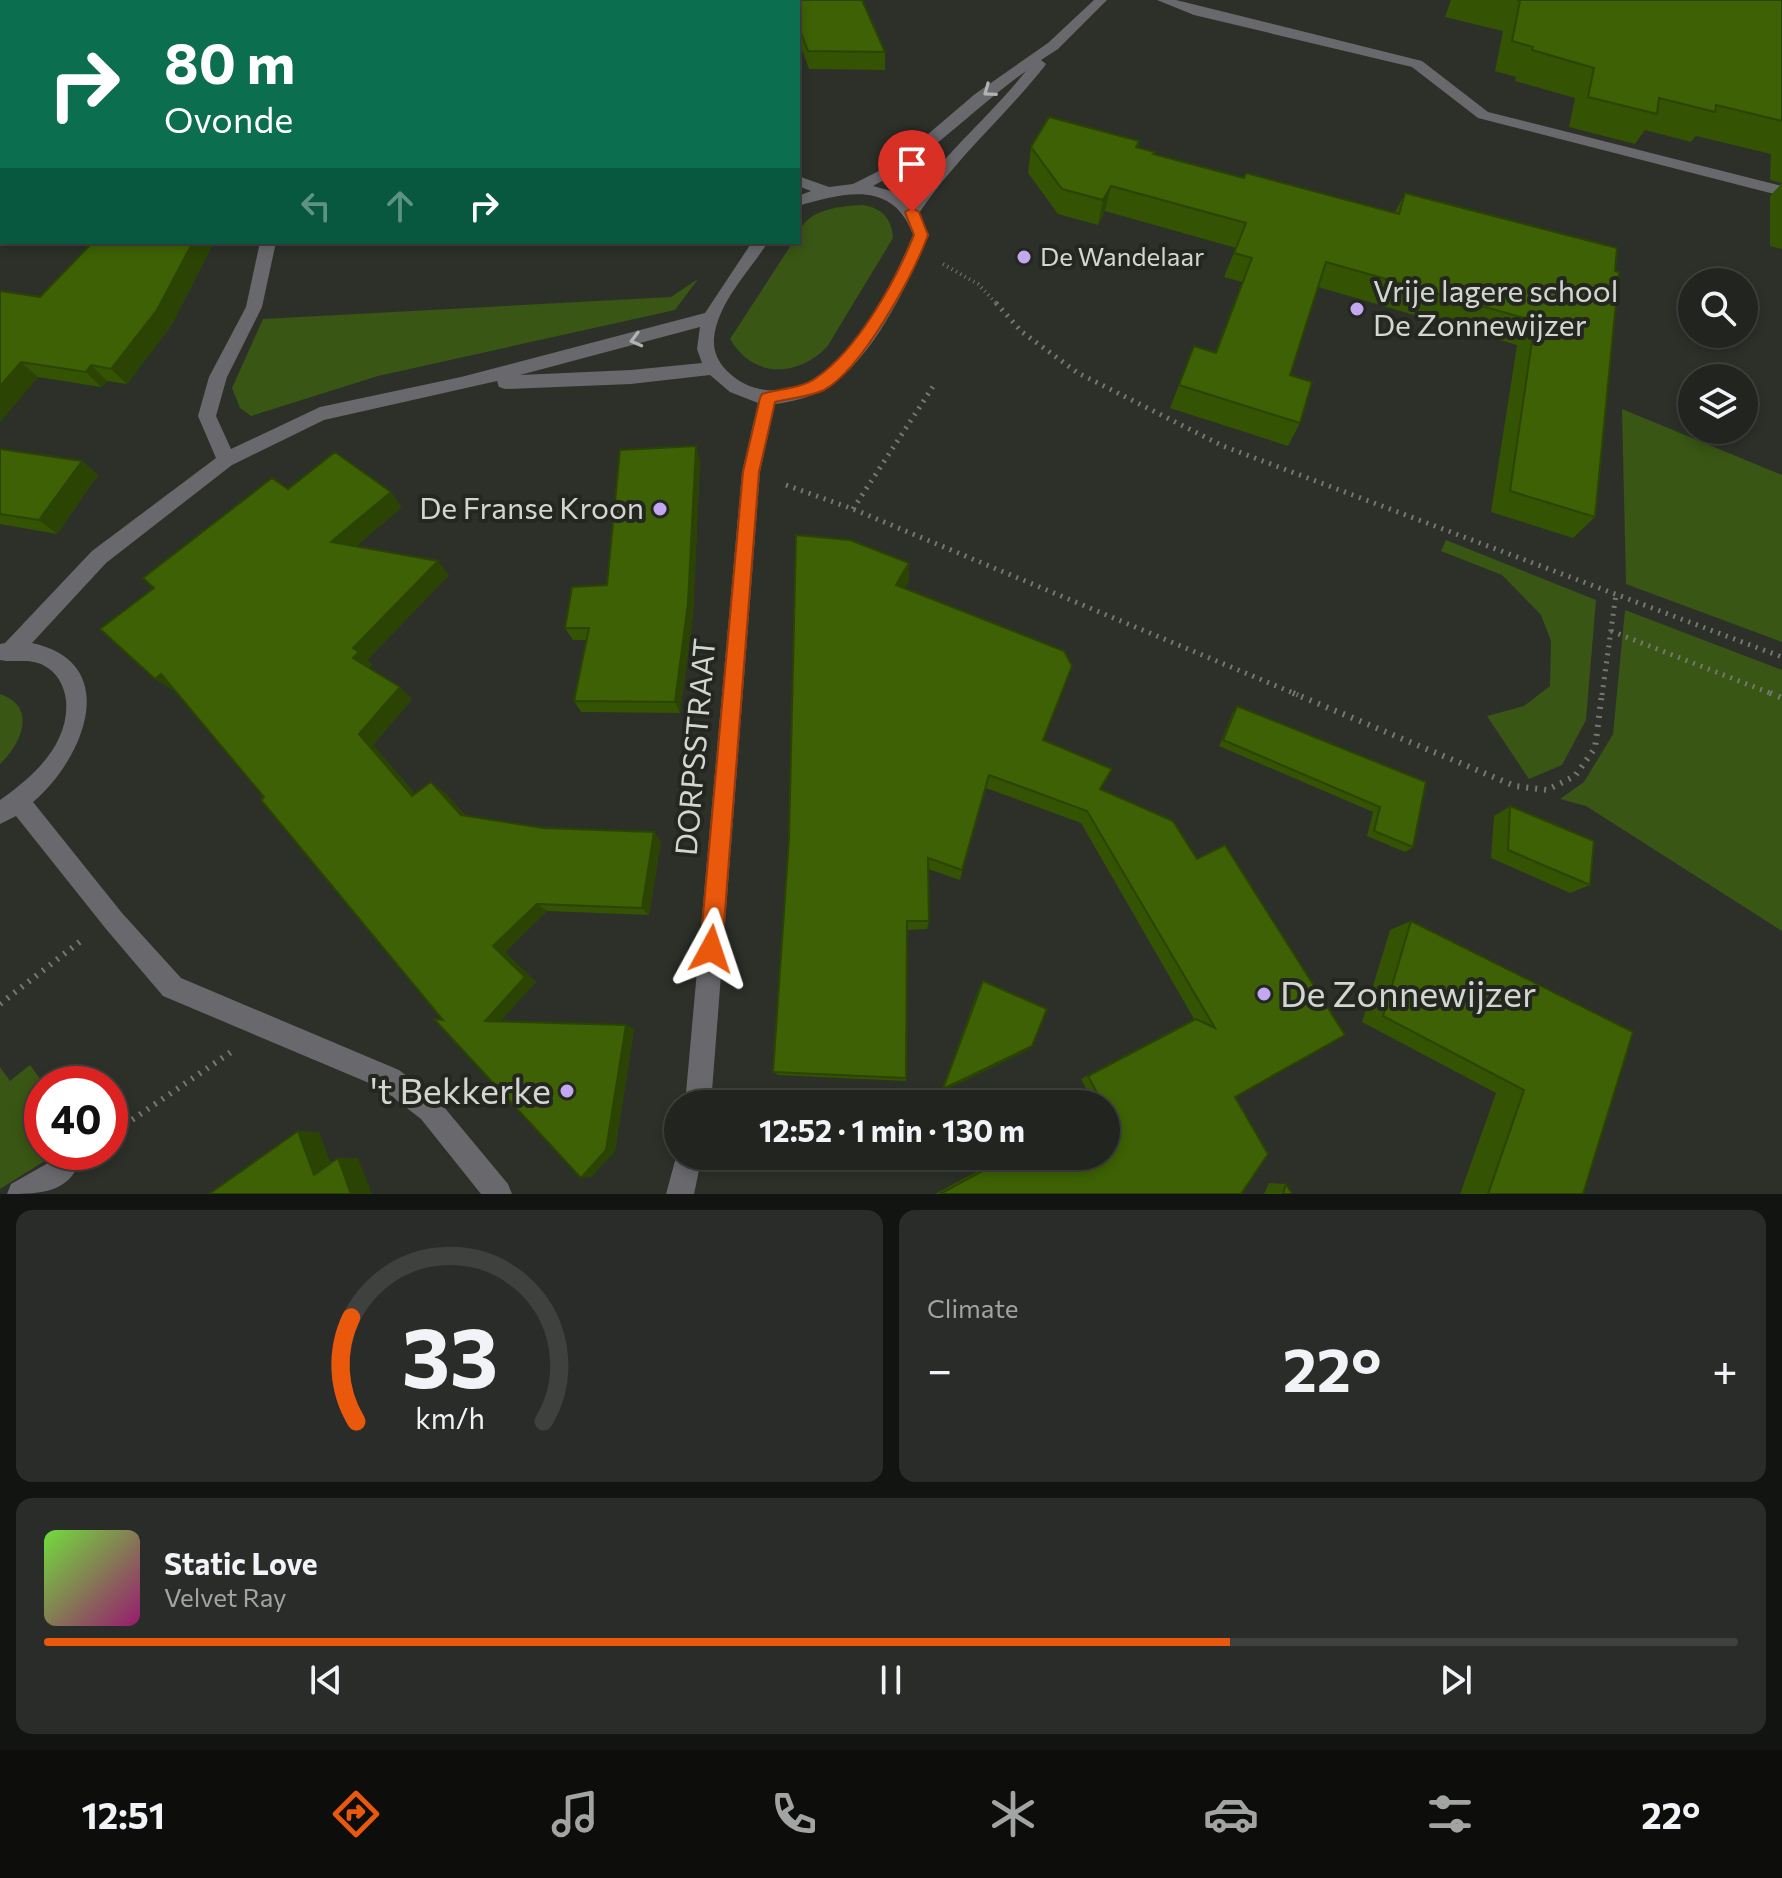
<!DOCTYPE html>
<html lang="en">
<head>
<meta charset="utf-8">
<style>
  body { margin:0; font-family:Commissioner,sans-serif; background:#292c28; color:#f1f3f6; height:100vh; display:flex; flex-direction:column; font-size:30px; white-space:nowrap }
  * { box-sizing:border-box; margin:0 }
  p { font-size:26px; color:#a2a4a4 }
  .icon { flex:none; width:44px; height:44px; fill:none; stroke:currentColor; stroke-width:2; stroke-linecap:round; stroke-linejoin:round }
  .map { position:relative; height:1194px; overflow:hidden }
  .panel { display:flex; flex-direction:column; gap:16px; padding:16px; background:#121411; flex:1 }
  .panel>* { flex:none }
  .top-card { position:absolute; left:0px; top:0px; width:800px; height:244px; box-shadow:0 4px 12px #0003,0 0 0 2px #3e413d; background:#0b6e4f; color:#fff; overflow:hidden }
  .tools { position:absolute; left:1678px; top:268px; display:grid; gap:16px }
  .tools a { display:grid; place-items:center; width:80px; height:80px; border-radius:50%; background:#21241f; box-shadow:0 4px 12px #0003,0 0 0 2px #3e413d; font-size:40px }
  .speed { position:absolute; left:24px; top:1066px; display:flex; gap:16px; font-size:40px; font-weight:700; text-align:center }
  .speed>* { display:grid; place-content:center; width:104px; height:104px; border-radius:50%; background:#21241f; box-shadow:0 4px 12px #0003,0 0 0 2px #3e413d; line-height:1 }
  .speed .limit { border:12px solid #d22; background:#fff; color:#111 }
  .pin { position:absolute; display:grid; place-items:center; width:68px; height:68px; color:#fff; margin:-82px -34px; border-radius:50% 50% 50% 0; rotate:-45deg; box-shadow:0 0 8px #0007 }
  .pin .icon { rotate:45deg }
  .me { position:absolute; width:88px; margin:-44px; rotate:5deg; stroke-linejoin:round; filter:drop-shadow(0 0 6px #0008) }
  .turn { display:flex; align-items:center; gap:28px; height:168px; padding:0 32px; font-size:36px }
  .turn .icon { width:104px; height:104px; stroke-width:2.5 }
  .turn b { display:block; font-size:56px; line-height:68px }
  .lanes { display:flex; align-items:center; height:76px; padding:0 32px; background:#0003; justify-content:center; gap:40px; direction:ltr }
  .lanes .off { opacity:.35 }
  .big { font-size:60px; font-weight:700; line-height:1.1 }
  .panel .card { flex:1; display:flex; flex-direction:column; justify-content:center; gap:12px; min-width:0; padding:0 28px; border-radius:16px; background:#292c28 }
  .panel .dial { align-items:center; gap:0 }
  .dial svg { height:208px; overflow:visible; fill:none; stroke:#3e413d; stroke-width:7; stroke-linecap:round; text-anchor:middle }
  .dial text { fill:#f1f3f6; stroke:none }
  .song { display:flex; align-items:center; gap:24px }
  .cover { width:96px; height:96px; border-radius:12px; background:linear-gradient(135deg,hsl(100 70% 55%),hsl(320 70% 35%)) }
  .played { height:8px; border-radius:4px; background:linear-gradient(90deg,#ea580c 70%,#3e413d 70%) }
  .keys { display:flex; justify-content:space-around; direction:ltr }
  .heat { display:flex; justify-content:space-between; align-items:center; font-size:44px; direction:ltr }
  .panel .tiles { flex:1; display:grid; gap:16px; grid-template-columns:1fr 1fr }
  .card:last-child { grid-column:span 2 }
  .trip { position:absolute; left:664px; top:1090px; width:456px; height:80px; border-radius:40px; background:#21241f; box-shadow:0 4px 12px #0003,0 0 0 2px #3e413d; font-weight:700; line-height:80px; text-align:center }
  .dock { display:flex; height:128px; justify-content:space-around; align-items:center; background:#0d0e0c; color:#a2a4a4 }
  .dock .icon { width:56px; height:56px }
  .dock .on { color:#ea580c }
  .dock b { font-size:36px; color:#f1f3f6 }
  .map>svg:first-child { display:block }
  .green { fill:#395614 }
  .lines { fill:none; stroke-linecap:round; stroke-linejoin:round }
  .path-far2 { stroke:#747871; stroke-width:4; stroke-dasharray:1 4; stroke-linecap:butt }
  .path-far1 { stroke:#747871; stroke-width:5; stroke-dasharray:2 6; stroke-linecap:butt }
  .path { stroke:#747871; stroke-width:6; stroke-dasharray:2 7; stroke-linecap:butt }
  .minor { fill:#69686c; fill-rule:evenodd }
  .wall { fill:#345303 }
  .shaded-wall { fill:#2b4403 }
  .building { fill:#3d6104; stroke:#2b4403; stroke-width:2 }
  .oneway { stroke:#b2b4b2 }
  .route { fill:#ea580c; stroke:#983908; stroke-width:2 }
  .poi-dot { fill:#c4a7f1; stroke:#23271f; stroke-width:3 }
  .labels { text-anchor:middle; stroke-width:8; stroke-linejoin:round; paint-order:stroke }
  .far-poi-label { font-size:26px; fill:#d2d5d0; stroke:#23271f; text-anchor:start }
  .poi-label { font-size:30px; fill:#d2d5d0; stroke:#23271f; text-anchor:start }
  .street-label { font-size:30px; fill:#d2d5d0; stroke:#23271f }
  .near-poi-label { font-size:36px; fill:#d2d5d0; stroke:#23271f; text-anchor:start }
</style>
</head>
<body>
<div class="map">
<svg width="1782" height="1194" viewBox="0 0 1782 1194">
  <rect width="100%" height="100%" fill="#2c3029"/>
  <!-- green -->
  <g class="green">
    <path d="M 0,0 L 666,0 L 667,2 L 2,2 L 2,7 Z"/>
    <path d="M 863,205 C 882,208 892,219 893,238 L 827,347 C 796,378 753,378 730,339 L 793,242 L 798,242 C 798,210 838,206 863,205 Z"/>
    <path d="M 698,279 L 675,310 L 378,376 L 251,416 L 240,408 L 232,388 L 263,319 L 671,297 Z"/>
    <path d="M 1622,409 L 1782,475 L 1782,642 L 1626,584 Z"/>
    <path d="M 1446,540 L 1596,600 L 1586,720 L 1562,765 L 1529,779 L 1487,716 L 1524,706 L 1550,686 L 1551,641 L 1541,615 L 1502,575 L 1441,551 Z"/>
    <path d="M 1625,610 L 1782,670 L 1782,931 L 1586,806 L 1560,799 L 1584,782 L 1613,734 Z"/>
    <path d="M 0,694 C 38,707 21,744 0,764 Z"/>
    <path d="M 30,1065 L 44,1084 L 42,1152 L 59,1152 L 0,1189 L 0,1067 L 10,1081 Z"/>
  </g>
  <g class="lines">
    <!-- path-far2 -->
    <path class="path-far2" d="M 943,264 L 978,284 L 998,305"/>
    <!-- path-far1 -->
    <g class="path-far1">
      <path d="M 996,303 L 1022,332 L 1078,373 L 1223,446 L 1782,657"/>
      <path d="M 786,485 L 853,509 L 1298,695"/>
      <path d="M 853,509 L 934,385"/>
      <path d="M 1611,631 L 1775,695"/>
      <path d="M 1602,695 L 1616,594"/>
    </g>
    <!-- path -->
    <g class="path">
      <path d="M 1293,693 L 1515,786 L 1547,790 L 1575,776 L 1595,748 L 1602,693"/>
      <path d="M 1770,693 L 1782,698"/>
      <path d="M 0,1004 L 82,940"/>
      <path d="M 110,1135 L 231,1052"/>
    </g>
    <!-- minor -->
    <g class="minor">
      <rect x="690" y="0" width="12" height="2"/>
      <path d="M 1094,0 L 1107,0 L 1058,49 L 1041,60 L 1046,64 L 1044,67 C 1004,117 955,159 919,213 L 929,235 C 908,284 871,364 823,390 C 808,398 791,402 775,404 L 760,472 L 711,1104 L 685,1104 L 742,472 L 758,403 L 730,392 L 710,375 L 631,384 L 505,389 L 499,387 L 497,381 L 324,420 L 232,465 L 106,563 L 32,643 C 124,663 83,760 33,802 L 122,913 L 181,978 L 399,1070 L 439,1101 L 508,1184 L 512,1194 L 481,1194 L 421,1119 L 381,1088 L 163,996 L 106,929 L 16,816 L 0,824 L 0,800 C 33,777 70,744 66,700 C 64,685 57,672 43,665 C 29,658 14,663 0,660 L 0,644 L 5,643 L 92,551 L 216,458 L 198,416 L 209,377 L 246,307 L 260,242 L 276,242 L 262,307 L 227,377 L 216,416 L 231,449 L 320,407 L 461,377 L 705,313 L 752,242 L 768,242 C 749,272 718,302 714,338 C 713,351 718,362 727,371 C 756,400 798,394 827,369 C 867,335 893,282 913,235 C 893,179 843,193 798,206 L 798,196 L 811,191 L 798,186 L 798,176 L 829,187 L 853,184 L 893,164 L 975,94 L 1048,43 ZM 1026,71 C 989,117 943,155 910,203 L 891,191 L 873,186 C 930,157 974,108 1026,71 ZM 700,327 L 697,349 L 702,363 L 631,370 L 520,375 Z"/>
      <path d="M 1157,0 L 1176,0 L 1422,61 L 1488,112 L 1782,186 L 1782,196 L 1478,118 L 1412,67 L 1194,15 Z"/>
      <rect x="0" y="19" width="2" height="8"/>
      <path d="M 678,1150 L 678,1156 L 702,1156 L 694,1194 L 666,1194 Z"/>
      <path d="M 64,1154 L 73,1158 L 77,1167 C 66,1194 33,1194 7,1194 L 11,1184 Z"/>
    </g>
  </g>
  <!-- wall -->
  <g class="wall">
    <path d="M 759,0 L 862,0 L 885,52 L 885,70 L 809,69 L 798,39 L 798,2 L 760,2 Z"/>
    <path d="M 1451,0 L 1782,0 L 1782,249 L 1770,246 L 1770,196 L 1782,183 L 1770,180 L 1771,154 L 1696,136 L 1691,142 L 1645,130 L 1635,144 L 1569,127 L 1575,98 L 1515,81 L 1516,77 L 1495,71 L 1503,31 L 1445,17 Z"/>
    <rect x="0" y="91" width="2" height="93"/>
    <path d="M 1139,141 L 1138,148 L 1154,154 L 1244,178 L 1395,212 L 1405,193 L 1617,248 L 1595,517 L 1573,538 L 1491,512 L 1517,345 L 1318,287 L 1290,375 L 1300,423 L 1288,446 L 1170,408 L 1194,346 L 1215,353 L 1242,282 L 1224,277 L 1236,248 L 1105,211 L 1098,225 L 1058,214 L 1028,173 L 1031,147 Z"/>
    <path d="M 93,242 L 214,242 L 171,326 L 127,384 L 107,381 L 101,387 L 38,377 L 0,422 L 0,291 L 40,297 Z"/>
    <path d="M 0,449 L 82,461 L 98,475 L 57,534 L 0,524 Z"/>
    <path d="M 700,461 L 693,615 L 680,713 L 581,712 L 574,701 L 587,640 L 573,640 L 565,628 L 607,585 Z"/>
    <path d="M 402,507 L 356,546 L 449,575 L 367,660 L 372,664 L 369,668 L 412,699 L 373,745 L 415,794 L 444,792 L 465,815 L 543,828 L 661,841 L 649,915 L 547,911 L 505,952 L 536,982 L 500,1021 L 634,1029 L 615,1151 L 591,1177 L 443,1020 L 264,797 L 174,690 L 155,679 Z"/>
    <path d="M 796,535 L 909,581 L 904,588 L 1043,740 L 1100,789 L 1173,821 L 1235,1097 L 1241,1194 L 935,1194 L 1006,1156 L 1106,1156 L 1106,1104 L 1094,1104 L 1081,1079 L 1194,1019 L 1081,823 L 986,788 L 960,880 L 928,869 L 929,921 L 927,929 L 907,930 L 906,1081 L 778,1075 L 773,1072 L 789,839 Z"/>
    <path d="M 1237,706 L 1426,782 L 1413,847 L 1405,852 L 1367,836 L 1373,812 L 1219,746 L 1233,712 Z"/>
    <path d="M 1510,806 L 1590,885 L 1570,893 L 1491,858 L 1494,816 Z"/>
    <path d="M 1411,921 L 1633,1032 L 1583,1194 L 1460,1194 L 1496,1093 L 1362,1022 L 1390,930 Z"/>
    <path d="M 983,981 L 1026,1051 L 941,1092 L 979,988 Z"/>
    <path d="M 1269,1183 L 1286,1184 L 1292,1194 L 1264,1194 Z"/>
  </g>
  <!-- shaded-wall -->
  <g class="shaded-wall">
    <path d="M 775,0 L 788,0 L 788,2 L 763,2 Z"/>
    <path d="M 1111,186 L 1105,211 L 1098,225 L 1103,200 Z"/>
    <path d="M 193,242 L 214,242 L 171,326 L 127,384 L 111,369 Z"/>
    <path d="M 21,362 L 38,377 L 0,422 L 0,386 Z"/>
    <path d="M 91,365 L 107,381 L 101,387 L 86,372 Z"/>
    <path d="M 696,446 L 700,461 L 693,615 L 680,713 L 675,702 Z"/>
    <path d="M 82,461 L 98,475 L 57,534 L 39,520 Z"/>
    <path d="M 391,492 L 402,507 L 344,556 L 331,542 Z"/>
    <path d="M 438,561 L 449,575 L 367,660 L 372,664 L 366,670 L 353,658 L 353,648 Z"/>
    <path d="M 909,563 L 909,581 L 896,602 L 896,585 Z"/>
    <path d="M 161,674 L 179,686 L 174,691 L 155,679 Z"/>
    <path d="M 400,687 L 412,699 L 373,745 L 425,806 L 412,796 L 359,734 Z"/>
    <path d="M 431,782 L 444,792 L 473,824 L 461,815 Z"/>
    <path d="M 654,832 L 661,841 L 649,915 L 642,908 Z"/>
    <path d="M 537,904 L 547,911 L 505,952 L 536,982 L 497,1025 L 485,1021 L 493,946 Z"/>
    <path d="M 626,1025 L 634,1029 L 615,1151 L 591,1177 L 581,1178 Z"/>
    <path d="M 1032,1046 L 1026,1051 L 941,1092 L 943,1089 Z"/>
    <path d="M 298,1131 L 319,1132 L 335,1174 L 314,1175 Z"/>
    <path d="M 338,1158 L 358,1158 L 372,1194 L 351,1194 Z"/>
  </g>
  <!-- building -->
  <g class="building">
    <path d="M 789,0 L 862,0 L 885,52 L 808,51 L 798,25 L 798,2 L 789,2 Z"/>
    <path d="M 1517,0 L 1782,0 L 1782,121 L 1716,105 L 1715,112 L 1659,98 L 1657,114 L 1588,97 L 1594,68 L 1532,50 L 1533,47 L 1512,41 L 1520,1 Z"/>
    <path d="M 0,91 L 2,91 L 2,167 L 0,169 Z"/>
    <path d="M 1049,117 L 1139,141 L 1136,147 L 1155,152 L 1153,154 L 1244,178 L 1246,173 L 1399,214 L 1405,193 L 1617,248 L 1615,271 L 1619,272 L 1595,517 L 1510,491 L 1535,321 L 1326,262 L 1290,375 L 1312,382 L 1300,423 L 1179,385 L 1194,346 L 1216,353 L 1252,258 L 1234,253 L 1246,223 L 1111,186 L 1103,200 L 1062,189 L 1031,147 Z"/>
    <path d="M 93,242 L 193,242 L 157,310 L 111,369 L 91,365 L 86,372 L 21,362 L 0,386 L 0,291 L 40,297 Z"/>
    <path d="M 696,446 L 688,603 L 675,702 L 574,701 L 589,628 L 565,628 L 572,587 L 607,585 L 620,450 Z"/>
    <path d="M 0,449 L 82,461 L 39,520 L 0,514 Z"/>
    <path d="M 335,452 L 391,492 L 331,542 L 438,561 L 353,648 L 359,652 L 353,658 L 400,687 L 359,734 L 412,796 L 431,782 L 461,815 L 543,828 L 654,832 L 642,908 L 537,904 L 493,946 L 525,977 L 485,1021 L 626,1025 L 606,1150 L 581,1178 L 434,1019 L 443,1020 L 261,800 L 264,797 L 161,674 L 155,679 L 100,629 L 154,588 L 143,578 L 272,478 L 288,489 Z"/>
    <path d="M 796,535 L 850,540 L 909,563 L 896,585 L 1064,651 L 1072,666 L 1043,740 L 1112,769 L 1100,789 L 1173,821 L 1197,859 L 1225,845 L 1345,1035 L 1235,1097 L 1268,1154 L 1241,1194 L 940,1194 L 1010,1156 L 1106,1156 L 1106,1104 L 1103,1104 L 1088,1076 L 1196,1019 L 1215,1028 L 1087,811 L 989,775 L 962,870 L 928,858 L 929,921 L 907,921 L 906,1078 L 773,1072 L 789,839 Z"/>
    <path d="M 1237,706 L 1426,782 L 1413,847 L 1374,831 L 1380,807 L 1223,740 Z"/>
    <path d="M 1510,806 L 1594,841 L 1590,885 L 1508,850 Z"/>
    <path d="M 1411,921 L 1633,1032 L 1583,1194 L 1488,1194 L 1524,1090 L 1383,1016 Z"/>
    <path d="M 983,981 L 1047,1009 L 1032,1046 L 943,1089 Z"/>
    <path d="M 298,1131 L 314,1175 L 338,1158 L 351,1194 L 209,1194 Z"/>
    <path d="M 1286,1184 L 1292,1194 L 1283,1194 Z"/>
  </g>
  <!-- one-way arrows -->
  <defs><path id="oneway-chevron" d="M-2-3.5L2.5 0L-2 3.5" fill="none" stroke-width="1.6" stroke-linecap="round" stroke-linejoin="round" transform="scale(2)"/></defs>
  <g class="oneway">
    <use href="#oneway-chevron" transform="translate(989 91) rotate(144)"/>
    <use href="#oneway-chevron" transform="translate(636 340) rotate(165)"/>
  </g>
  <!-- route -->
  <path class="route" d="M 912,208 L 919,212 L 928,235 C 913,276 862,369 824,390 C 810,397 790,398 775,402 L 759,472 L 722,949 L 719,956 L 711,960 L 703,956 L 700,949 L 743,472 L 760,398 L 762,394 C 778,389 803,388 816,378 C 858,349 895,282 914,235 L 905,212 Z"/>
  <!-- markers -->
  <g class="poi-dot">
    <circle cx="1024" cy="257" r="8"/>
    <circle cx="1357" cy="309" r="8"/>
    <circle cx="660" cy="509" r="8"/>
    <circle cx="1264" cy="994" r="8"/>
    <circle cx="567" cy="1091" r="8"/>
  </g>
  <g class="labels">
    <!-- far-poi labels -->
    <g class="far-poi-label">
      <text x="1040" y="266">De Wandelaar</text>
    </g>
    <!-- poi labels -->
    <g class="poi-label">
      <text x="1373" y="302">Vrije lagere school<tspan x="1373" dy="34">De Zonnewijzer</tspan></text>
      <text x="644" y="519" text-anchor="end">De Franse Kroon</text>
    </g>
    <!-- street labels -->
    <g class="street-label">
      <text transform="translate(696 747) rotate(-85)" y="10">DORPSSTRAAT</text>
    </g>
    <!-- near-poi labels -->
    <g class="near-poi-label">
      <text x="1280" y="1007">De Zonnewijzer</text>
      <text x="551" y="1104" text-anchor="end">'t Bekkerke</text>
    </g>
  </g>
</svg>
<div class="tools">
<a><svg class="icon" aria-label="search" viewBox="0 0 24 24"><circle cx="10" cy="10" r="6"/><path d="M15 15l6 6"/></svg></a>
<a><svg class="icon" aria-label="layers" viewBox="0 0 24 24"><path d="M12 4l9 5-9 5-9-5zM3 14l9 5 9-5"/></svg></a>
</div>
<div class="speed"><div class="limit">40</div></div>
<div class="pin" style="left:912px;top:212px;background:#d93025"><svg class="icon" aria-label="arrive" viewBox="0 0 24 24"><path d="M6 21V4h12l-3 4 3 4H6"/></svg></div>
<svg class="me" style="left:711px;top:949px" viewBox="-20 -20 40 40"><path d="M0-17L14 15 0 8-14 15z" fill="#ea580c" stroke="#fff" stroke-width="4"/></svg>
<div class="trip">12:52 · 1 min · 130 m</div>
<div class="top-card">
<div class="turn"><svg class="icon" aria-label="right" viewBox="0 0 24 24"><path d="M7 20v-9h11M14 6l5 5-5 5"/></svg><div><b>80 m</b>Ovonde</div></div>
<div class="lanes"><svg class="icon off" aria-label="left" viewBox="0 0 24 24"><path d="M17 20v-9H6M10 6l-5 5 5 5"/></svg><svg class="icon off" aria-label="ahead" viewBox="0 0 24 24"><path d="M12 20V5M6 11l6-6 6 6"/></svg><svg class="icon" aria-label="right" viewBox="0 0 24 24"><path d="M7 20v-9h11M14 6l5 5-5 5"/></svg></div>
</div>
</div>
<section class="panel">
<div class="tiles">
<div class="card dial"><svg viewBox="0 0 100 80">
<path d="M14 69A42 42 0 1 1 86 69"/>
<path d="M14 69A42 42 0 0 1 12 29" stroke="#ea580c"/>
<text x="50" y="56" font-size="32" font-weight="700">33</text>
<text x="50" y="72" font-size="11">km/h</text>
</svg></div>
<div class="card"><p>Climate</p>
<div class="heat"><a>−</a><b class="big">22°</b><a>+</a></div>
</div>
<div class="card">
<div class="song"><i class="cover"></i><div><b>Static Love</b><p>Velvet Ray</p></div></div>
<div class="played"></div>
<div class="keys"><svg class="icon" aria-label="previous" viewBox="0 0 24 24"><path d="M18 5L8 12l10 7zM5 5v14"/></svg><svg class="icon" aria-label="pause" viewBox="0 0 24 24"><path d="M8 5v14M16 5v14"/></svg><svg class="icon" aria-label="next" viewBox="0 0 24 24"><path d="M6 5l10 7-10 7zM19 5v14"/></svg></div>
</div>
</div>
</section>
<nav class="dock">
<b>12:51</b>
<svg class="icon on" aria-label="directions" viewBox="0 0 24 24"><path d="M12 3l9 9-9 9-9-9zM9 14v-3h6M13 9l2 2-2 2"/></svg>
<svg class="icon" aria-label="music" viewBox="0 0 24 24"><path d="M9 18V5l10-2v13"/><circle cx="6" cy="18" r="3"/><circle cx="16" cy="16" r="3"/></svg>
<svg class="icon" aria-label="phone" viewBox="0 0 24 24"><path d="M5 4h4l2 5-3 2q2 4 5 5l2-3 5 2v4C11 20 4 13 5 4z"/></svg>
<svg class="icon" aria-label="climate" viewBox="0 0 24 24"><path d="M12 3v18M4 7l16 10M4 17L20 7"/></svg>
<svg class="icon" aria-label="car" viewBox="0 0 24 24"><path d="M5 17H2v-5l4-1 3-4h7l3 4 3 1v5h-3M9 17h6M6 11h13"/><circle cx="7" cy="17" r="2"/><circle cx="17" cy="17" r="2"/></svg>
<svg class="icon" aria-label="filters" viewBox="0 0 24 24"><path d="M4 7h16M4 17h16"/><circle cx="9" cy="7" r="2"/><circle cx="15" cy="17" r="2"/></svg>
<b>22°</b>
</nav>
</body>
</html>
